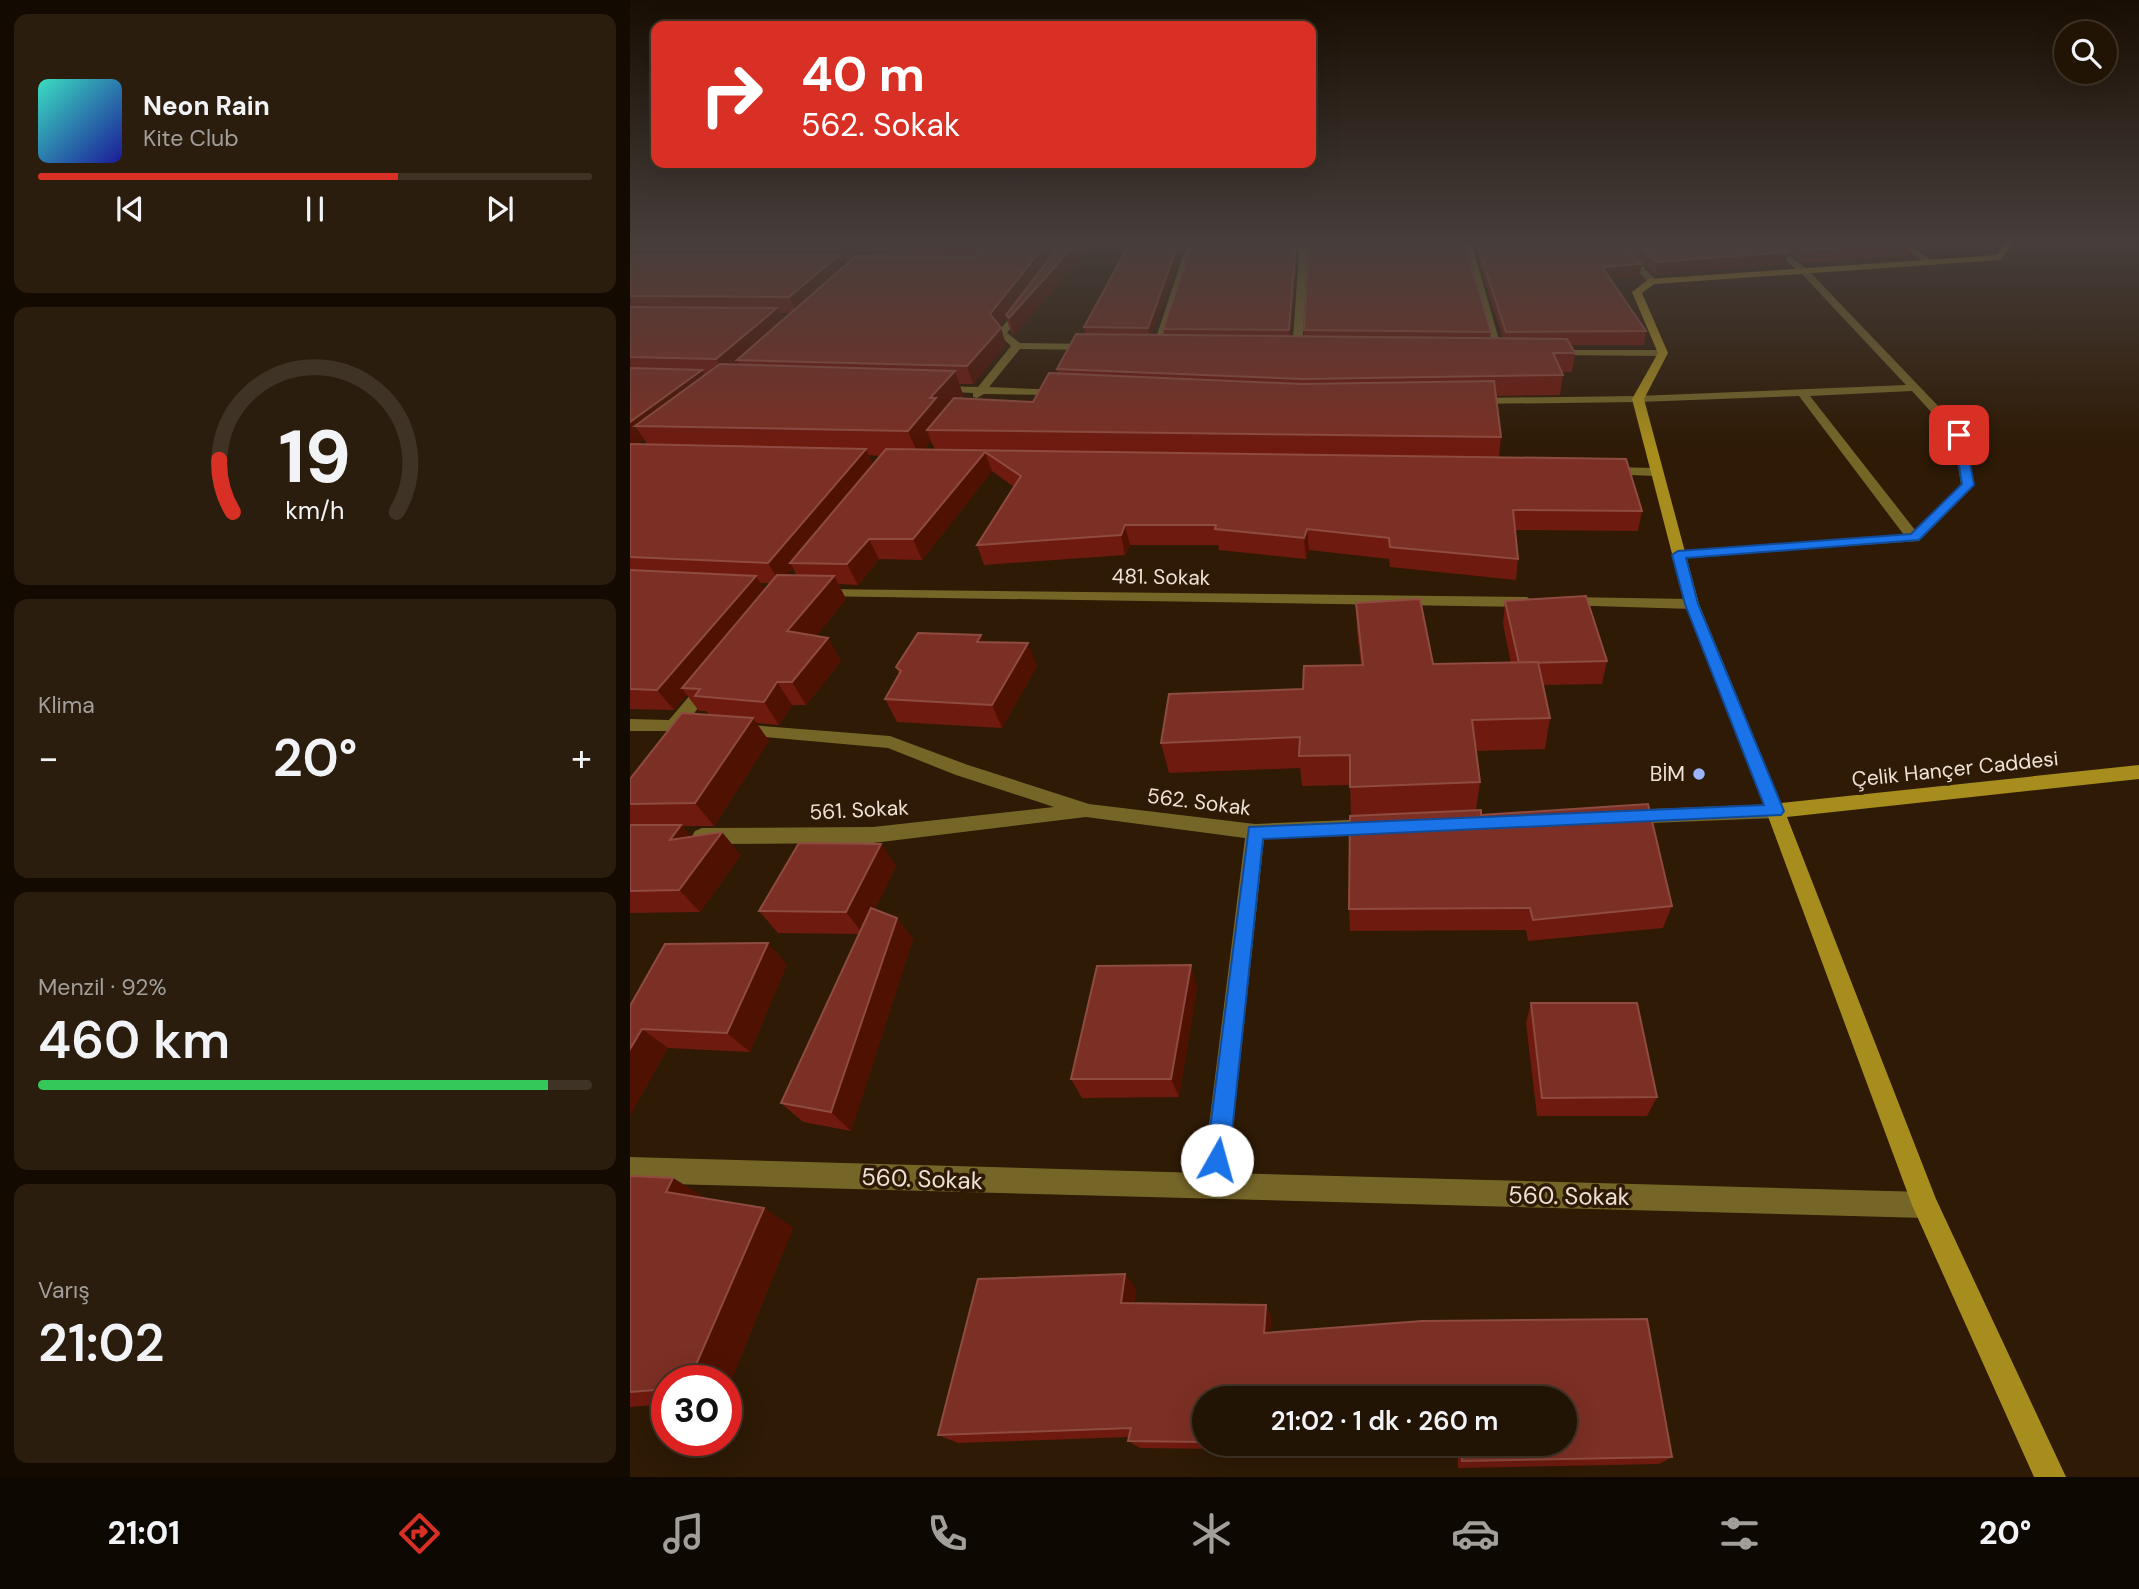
<!DOCTYPE html>
<html lang="tr">
<head>
<meta charset="utf-8">
<style>
  body { margin:0; font-family:"DM Sans",sans-serif; background:#2a1d0e; color:#f1f3f6; height:100vh; display:flex; flex-direction:column; font-size:26px; white-space:nowrap }
  * { box-sizing:border-box; margin:0 }
  p { font-size:23px; color:#a29e9a }
  .icon { flex:none; width:38px; height:38px; fill:none; stroke:currentColor; stroke-width:2; stroke-linecap:round; stroke-linejoin:round }
  .map { position:relative; flex:1; overflow:hidden }
  .panel { display:flex; flex-direction:column; gap:14px; padding:14px; background:#130b02; width:630px }
  .panel>* { flex:none }
  .top-card { position:absolute; left:21px; top:21px; width:665px; height:147px; border-radius:14px; box-shadow:0 7px 28px #0002,0 0 0 2px #3f3326; background:#d93025; color:#fff; overflow:hidden }
  .tools { position:absolute; left:1424px; top:21px; display:grid; gap:14px }
  .tools a { display:grid; place-items:center; width:63px; height:63px; border-radius:50%; background:#221404; box-shadow:0 7px 28px #0002,0 0 0 2px #3f3326; font-size:35px }
  .speed { position:absolute; left:21px; top:1365px; display:flex; gap:14px; font-size:35px; font-weight:700; text-align:center }
  .speed>* { display:grid; place-content:center; width:91px; height:91px; border-radius:50%; background:#221404; box-shadow:0 7px 28px #0002,0 0 0 2px #3f3326; line-height:1 }
  .speed .limit { border:10px solid #d22; background:#fff; color:#111 }
  .pin { position:absolute; display:grid; place-items:center; width:60px; height:60px; color:#fff; margin:-30px; border-radius:14px; box-shadow:0 4px 10px #0006 }
  .me { position:absolute; width:77px; margin:-38px; rotate:7deg; stroke-linejoin:round; filter:drop-shadow(0 0 5px #0008) }
  .turn { display:flex; align-items:center; gap:24px; height:147px; padding:0 35px; font-size:32px }
  .turn .icon { width:91px; height:91px; stroke-width:2.5 }
  .turn b { display:block; font-size:49px; line-height:60px }
  .big { font-size:52px; font-weight:600; line-height:1.1 }
  .panel .card { flex:1; display:flex; flex-direction:column; justify-content:center; gap:10px; min-width:0; padding:0 24px; border-radius:14px; background:#2a1d0e }
  .panel .dial { align-items:center; gap:0 }
  .dial svg { height:182px; overflow:visible; fill:none; stroke:#3f3326; stroke-width:7; stroke-linecap:round; text-anchor:middle }
  .dial text { fill:#f1f3f6; stroke:none }
  .song { display:flex; align-items:center; gap:21px }
  .cover { width:84px; height:84px; border-radius:10px; background:linear-gradient(135deg,hsl(170 70% 55%),hsl(240 70% 35%)) }
  .played { height:7px; border-radius:4px; background:linear-gradient(90deg,#d93025 65%,#3f3326 65%) }
  .keys { display:flex; justify-content:space-around; direction:ltr }
  .heat { display:flex; justify-content:space-between; align-items:center; font-size:38px; direction:ltr }
  .charge { height:10px; border-radius:5px; background:linear-gradient(90deg,#34c759 92%,#3f3326 0) }
  .trip { position:absolute; left:562px; top:1386px; width:385px; height:70px; border-radius:35px; background:#221404; box-shadow:0 7px 28px #0002,0 0 0 2px #3f3326; font-weight:600; line-height:70px; text-align:center }
  .tabs { display:flex; height:112px; justify-content:space-around; align-items:center; background:#0e0802; color:#a29e9a }
  .tabs .icon { width:49px; height:49px }
  .tabs .current { color:#d93025 }
  .tabs b { font-size:32px; color:#f1f3f6 }
  main { display:flex; flex:1; min-height:0 }
  .map>svg:first-child { display:block }
  .lines { fill:none; stroke-linecap:round; stroke-linejoin:round }
  .street { fill:#756628; fill-rule:evenodd }
  .secondary { fill:#a78d1d; fill-rule:evenodd }
  .wall { fill:#6f1a0f; fill-rule:evenodd }
  .shaded-wall { fill:#4f1102 }
  .building { fill:#7c2f24; stroke:#8e4b40; stroke-width:2 }
  .route { fill:#1a73e8; stroke:#114b97; stroke-width:2 }
  .poi-dot { fill:#99b5fd; stroke:#2e1a05; stroke-width:2.5 }
  .labels { text-anchor:middle; stroke-width:7; stroke-linejoin:round; paint-order:stroke }
  .street-label { font-size:21px; fill:#efe1d5; stroke:#2e1a05 }
  .poi-label { font-size:21px; fill:#efe1d5; stroke:#2e1a05; text-anchor:end }
  .near-street-label { font-size:24px; fill:#efe1d5; stroke:#2e1a05 }
</style>
</head>
<body>
<main>
<section class="panel">
<div class="card">
<div class="song"><i class="cover"></i><div><b>Neon Rain</b><p>Kite Club</p></div></div>
<div class="played"></div>
<div class="keys"><svg class="icon" aria-label="previous" viewBox="0 0 24 24"><path d="M18 5L8 12l10 7zM5 5v14"/></svg><svg class="icon" aria-label="pause" viewBox="0 0 24 24"><path d="M8 5v14M16 5v14"/></svg><svg class="icon" aria-label="next" viewBox="0 0 24 24"><path d="M6 5l10 7-10 7zM19 5v14"/></svg></div>
</div>
<div class="card dial"><svg viewBox="0 0 100 80">
<path d="M14 69A42 42 0 1 1 86 69"/>
<path d="M14 69A42 42 0 0 1 8 46" stroke="#d93025"/>
<text x="50" y="56" font-size="32" font-weight="700">19</text>
<text x="50" y="72" font-size="11">km/h</text>
</svg></div>
<div class="card"><p>Klima</p>
<div class="heat"><a>−</a><b class="big">20°</b><a>+</a></div>
</div>
<div class="card"><p>Menzil · 92%</p><b class="big">460 km</b><div class="charge"></div></div>
<div class="card"><p>Varış</p><b class="big">21:02</b></div>
</section>
<div class="map">
<svg width="1509" height="1477" viewBox="0 0 1509 1477">
  <rect width="100%" height="100%" fill="#2e1a05"/>
  <g class="lines">
    <!-- street -->
    <g class="street">
      <path d="M 558,241 L 566,241 L 531,348 L 522,350 Z"/>
      <path d="M 670,241 L 678,241 L 672,351 L 667,354 L 662,351 Z"/>
      <path d="M 833,241 L 841,241 L 873,354 L 864,352 Z"/>
      <path d="M 980,241 L 988,241 L 1025,279 L 1025,283 L 1019,283 Z"/>
      <path d="M 1131,241 L 1140,241 L 1177,269 L 1333,432 L 1344,485 L 1289,541 L 1043,558 L 1043,552 L 1048,551 L 1274,535 L 1169,396 L 1008,402 L 843,404 L 837,401 L 843,398 L 1008,396 L 1276,385 L 1171,273 ZM 1282,391 L 1323,436 L 1331,484 L 1285,530 L 1180,396 Z"/>
      <path d="M 1264,241 L 1273,241 L 1303,261 L 1296,263 Z"/>
      <path d="M 393,302 L 398,305 L 377,333 L 390,343 L 462,344 L 467,347 L 462,350 L 390,349 L 359,387 L 430,390 L 436,393 L 434,395 L 354,394 L 347,398 L 343,397 L 343,393 L 304,391 L 303,389 L 308,386 L 348,387 L 381,346 L 367,333 Z"/>
      <path d="M 924,350 L 1033,350 L 1038,353 L 1033,356 L 920,355 L 919,353 Z"/>
      <path d="M 976,467 L 1026,468 L 1032,472 L 1026,476 L 972,474 L 970,471 Z"/>
      <path d="M 190,589 L 897,597 L 904,602 L 897,607 L 185,596 L 183,593 Z"/>
      <path d="M 936,597 L 1062,599 L 1069,604 L 1062,609 L 931,605 L 929,602 L 931,599 Z"/>
      <path d="M 78,679 L 86,685 L 58,721 L 72,723 L 75,727 L 72,731 L 0,731 L 0,719 L 39,720 L 72,681 Z"/>
      <path d="M 108,724 L 260,736 L 338,765 L 459,804 L 625,824 L 742,819 L 749,822 L 752,827 L 749,832 L 742,835 L 634,839 L 598,1173 L 1295,1192 L 1304,1196 L 1308,1205 L 1304,1214 L 1295,1218 L 0,1183 L 0,1157 L 573,1173 L 615,838 L 456,817 L 243,843 L 72,844 L 65,841 L 62,836 L 65,831 L 72,828 L 243,827 L 424,807 L 326,775 L 258,748 L 102,734 L 99,730 L 102,726 Z"/>
      <path d="M 1145,804 L 1152,806 L 1154,811 L 1152,816 L 1145,818 L 997,824 L 990,822 L 988,817 L 990,812 L 997,810 Z"/>
    </g>
    <!-- secondary -->
    <path class="secondary" d="M 1376,241 L 1384,241 L 1370,260 L 1024,284 L 1012,293 L 1038,353 L 1014,399 L 1069,604 L 1151,803 L 1509,765 L 1509,779 L 1157,817 L 1306,1199 L 1436,1477 L 1404,1477 L 1282,1205 L 1136,811 L 1055,604 L 1002,399 L 1028,353 L 1002,292 L 1019,279 L 1367,255 Z"/>
  </g>
  <!-- wall -->
  <g class="wall">
    <path d="M 0,241 L 465,241 L 384,335 L 381,332 L 376,317 L 369,326 L 371,328 L 376,345 L 343,384 L 329,384 L 333,395 L 331,399 L 403,402 L 428,374 L 427,369 L 455,334 L 454,327 L 501,241 L 555,241 L 522,335 L 534,335 L 533,329 L 563,241 L 668,241 L 660,336 L 674,336 L 674,330 L 861,332 L 860,338 L 873,338 L 842,241 L 990,241 L 1012,264 L 1009,276 L 980,279 L 1016,331 L 1014,345 L 940,345 L 945,353 L 942,372 L 931,372 L 933,375 L 930,395 L 866,396 L 871,437 L 869,457 L 1012,511 L 1008,531 L 885,530 L 888,559 L 886,580 L 760,567 L 759,559 L 679,550 L 676,559 L 589,550 L 588,545 L 500,545 L 495,555 L 354,565 L 347,545 L 384,487 L 362,471 L 292,560 L 249,559 L 228,585 L 208,584 L 216,599 L 186,636 L 211,661 L 176,705 L 162,705 L 149,725 L 126,723 L 139,741 L 84,826 L 52,826 L 62,837 L 111,855 L 70,912 L 0,913 L 0,825 L 1,825 L 0,824 L 0,779 L 79,715 L 76,711 L 69,711 L 57,695 L 44,710 L 0,709 ZM 239,249 L 241,256 L 231,256 ZM 210,261 L 219,261 L 212,267 ZM 150,313 L 160,313 L 153,320 ZM 14,439 L 17,444 L 8,444 ZM 301,441 L 305,450 L 294,450 ZM 239,455 L 250,456 L 243,465 ZM 163,568 L 167,576 L 156,575 ZM 130,583 L 140,583 L 135,590 Z"/>
    <path d="M 991,241 L 1352,241 L 1349,247 L 1293,251 L 1282,244 L 1278,255 L 1173,263 L 1159,252 L 1155,264 L 1025,275 Z"/>
    <path d="M 875,601 L 977,661 L 972,684 L 913,685 L 920,718 L 915,749 L 846,751 L 850,782 L 846,810 L 851,815 L 1042,906 L 1033,928 L 898,941 L 896,930 L 720,931 L 719,909 L 721,815 L 720,785 L 672,786 L 670,768 L 539,773 L 531,743 L 673,689 L 731,665 L 727,633 L 726,603 L 803,664 L 881,663 L 873,624 Z"/>
    <path d="M 351,635 L 354,642 L 407,666 L 372,728 L 267,722 L 255,699 L 269,674 L 266,667 Z"/>
    <path d="M 251,844 L 266,866 L 245,909 L 267,918 L 283,939 L 221,1131 L 173,1122 L 151,1103 L 229,934 L 148,933 L 129,911 Z"/>
    <path d="M 157,964 L 120,1052 L 38,1048 L 0,1115 L 0,1006 Z"/>
    <path d="M 567,986 L 549,1097 L 452,1098 L 441,1079 Z"/>
    <path d="M 901,1003 L 1027,1097 L 1017,1116 L 907,1116 L 896,1023 Z"/>
    <path d="M 0,1176 L 43,1178 L 75,1199 L 134,1208 L 163,1228 L 96,1393 L 96,1381 L 37,1381 L 37,1404 L 0,1407 Z"/>
    <path d="M 506,1288 L 504,1303 L 636,1305 L 641,1318 L 640,1332 L 1042,1457 L 1029,1464 L 828,1468 L 827,1444 L 934,1444 L 574,1398 L 574,1444 L 786,1444 L 655,1454 L 653,1450 L 510,1448 L 498,1441 L 499,1437 L 328,1443 L 308,1435 Z"/>
  </g>
  <!-- shaded-wall -->
  <g class="shaded-wall">
    <path d="M 225,241 L 248,241 L 238,246 L 239,249 L 225,261 L 219,246 Z"/>
    <path d="M 418,241 L 434,241 L 365,331 L 360,314 Z"/>
    <path d="M 448,241 L 465,241 L 384,335 L 379,318 Z"/>
    <path d="M 549,241 L 555,241 L 520,341 L 518,328 Z"/>
    <path d="M 666,241 L 668,241 L 660,343 L 659,330 Z"/>
    <path d="M 1159,252 L 1155,264 L 1025,275 L 1027,262 Z"/>
    <path d="M 208,256 L 214,272 L 167,313 L 159,297 Z"/>
    <path d="M 1012,264 L 1009,276 L 970,280 L 972,267 Z"/>
    <path d="M 147,308 L 155,325 L 107,360 L 110,365 L 96,377 L 86,359 Z"/>
    <path d="M 371,328 L 376,345 L 343,384 L 337,366 Z"/>
    <path d="M 72,370 L 81,388 L 5,426 L 14,439 L 0,450 L 0,422 Z"/>
    <path d="M 325,371 L 333,395 L 313,419 L 297,430 L 301,441 L 289,456 L 278,431 L 300,398 Z"/>
    <path d="M 236,449 L 245,469 L 160,563 L 163,568 L 150,583 L 138,563 Z"/>
    <path d="M 355,452 L 362,471 L 292,560 L 283,539 Z"/>
    <path d="M 495,525 L 500,545 L 495,555 L 491,535 Z"/>
    <path d="M 677,529 L 679,550 L 676,559 L 674,538 Z"/>
    <path d="M 239,539 L 249,559 L 228,585 L 217,564 Z"/>
    <path d="M 126,576 L 139,596 L 52,688 L 57,695 L 44,710 L 27,690 Z"/>
    <path d="M 204,576 L 216,599 L 171,654 L 157,631 Z"/>
    <path d="M 351,635 L 361,658 L 347,642 Z"/>
    <path d="M 198,638 L 211,661 L 176,705 L 162,682 Z"/>
    <path d="M 398,643 L 407,666 L 372,728 L 362,705 Z"/>
    <path d="M 147,682 L 162,705 L 149,725 L 134,702 Z"/>
    <path d="M 123,718 L 139,741 L 84,826 L 65,803 Z"/>
    <path d="M 51,825 L 71,847 L 40,840 Z"/>
    <path d="M 92,832 L 111,855 L 70,912 L 49,890 Z"/>
    <path d="M 251,844 L 266,866 L 233,934 L 216,912 Z"/>
    <path d="M 267,918 L 283,939 L 221,1131 L 201,1112 Z"/>
    <path d="M 138,943 L 157,964 L 120,1052 L 97,1033 Z"/>
    <path d="M 561,965 L 567,986 L 549,1097 L 541,1079 Z"/>
    <path d="M 12,1029 L 38,1048 L 0,1115 L 0,1049 Z"/>
    <path d="M 43,1178 L 76,1198 L 69,1212 L 36,1192 Z"/>
    <path d="M 134,1208 L 163,1228 L 96,1393 L 96,1381 L 59,1381 Z"/>
    <path d="M 495,1274 L 506,1288 L 502,1316 L 491,1303 Z"/>
    <path d="M 636,1305 L 641,1318 L 639,1345 L 634,1333 Z"/>
  </g>
  <!-- building -->
  <g class="building">
    <path d="M 0,241 L 225,241 L 219,246 L 0,245 Z"/>
    <path d="M 243,241 L 418,241 L 360,314 L 371,328 L 337,366 L 107,360 L 226,256 L 344,257 L 351,251 L 346,246 L 238,246 Z"/>
    <path d="M 433,241 L 448,241 L 379,318 L 376,315 Z"/>
    <path d="M 501,241 L 549,241 L 518,328 L 454,327 Z"/>
    <path d="M 563,241 L 666,241 L 659,330 L 533,329 Z"/>
    <path d="M 679,241 L 834,241 L 861,332 L 674,330 Z"/>
    <path d="M 846,241 L 990,241 L 1012,264 L 972,267 L 1016,331 L 876,332 Z"/>
    <path d="M 1006,241 L 1145,241 L 1159,252 L 1027,262 Z"/>
    <path d="M 1164,241 L 1280,241 L 1283,243 L 1177,250 Z"/>
    <path d="M 0,256 L 208,256 L 159,297 L 0,296 Z"/>
    <path d="M 0,307 L 147,308 L 86,359 L 0,357 Z"/>
    <path d="M 446,334 L 937,339 L 945,353 L 923,353 L 933,375 L 673,379 L 427,369 Z"/>
    <path d="M 90,364 L 325,371 L 300,398 L 306,398 L 278,431 L 5,426 Z"/>
    <path d="M 0,368 L 72,370 L 0,422 Z"/>
    <path d="M 419,373 L 672,384 L 864,381 L 871,437 L 297,430 L 324,398 L 403,402 Z"/>
    <path d="M 0,444 L 236,449 L 138,563 L 0,557 Z"/>
    <path d="M 256,449 L 996,459 L 1012,511 L 883,510 L 888,559 L 760,547 L 759,538 L 677,529 L 674,538 L 585,529 L 586,525 L 495,525 L 491,535 L 347,545 L 391,476 L 355,452 L 283,539 L 239,539 L 217,564 L 160,563 Z"/>
    <path d="M 0,570 L 126,576 L 27,690 L 0,689 Z"/>
    <path d="M 147,575 L 204,576 L 157,631 L 198,638 L 162,682 L 147,682 L 134,702 L 65,696 L 70,689 L 52,688 Z"/>
    <path d="M 956,596 L 977,661 L 889,663 L 875,601 Z"/>
    <path d="M 790,599 L 803,664 L 908,662 L 920,718 L 842,720 L 850,782 L 720,787 L 720,755 L 669,756 L 670,737 L 531,743 L 539,694 L 673,689 L 674,666 L 733,665 L 726,603 Z"/>
    <path d="M 288,633 L 351,635 L 347,642 L 398,643 L 362,705 L 255,699 L 271,671 L 266,667 Z"/>
    <path d="M 52,713 L 123,718 L 65,803 L 0,804 L 0,779 Z"/>
    <path d="M 1018,804 L 1042,906 L 903,920 L 900,908 L 719,909 L 720,816 L 851,810 L 851,815 Z"/>
    <path d="M 0,825 L 51,825 L 40,840 L 92,832 L 49,890 L 0,891 Z"/>
    <path d="M 169,843 L 251,844 L 216,912 L 129,911 Z"/>
    <path d="M 241,908 L 267,918 L 201,1112 L 151,1103 Z"/>
    <path d="M 138,943 L 97,1033 L 12,1029 L 0,1049 L 0,1006 L 35,944 Z"/>
    <path d="M 561,965 L 541,1079 L 441,1079 L 467,966 Z"/>
    <path d="M 901,1003 L 1007,1003 L 1027,1097 L 912,1098 Z"/>
    <path d="M 0,1176 L 43,1178 L 36,1192 L 134,1208 L 59,1381 L 37,1381 L 37,1389 L 0,1392 Z"/>
    <path d="M 495,1274 L 491,1303 L 636,1305 L 634,1333 L 792,1321 L 1017,1319 L 1042,1457 L 832,1461 L 831,1444 L 934,1444 L 934,1398 L 574,1398 L 574,1442 L 498,1441 L 501,1428 L 308,1435 L 348,1279 Z"/>
    <path d="M 651,1444 L 688,1444 L 651,1447 Z"/>
  </g>
  <!-- sky -->
  <linearGradient id="sky" x2="0" y2="1"><stop stop-color="#190e03"/><stop offset="0.54" stop-color="#463e3b"/><stop offset="1" stop-color="#463e3b" stop-opacity="0"/></linearGradient>
  <rect width="1509" height="448" fill="url(#sky)"/>
  <!-- route -->
  <path class="route" d="M 1329,431 L 1335,435 L 1344,485 L 1289,540 L 1056,558 L 1068,604 L 1154,811 L 1151,815 L 633,839 L 599,1160 L 595,1168 L 587,1171 L 579,1168 L 576,1160 L 619,827 L 1134,805 L 1055,604 L 1042,555 L 1048,551 L 1281,534 L 1332,484 L 1324,435 Z"/>
  <!-- markers -->
  <circle class="poi-dot" cx="1069" cy="774" r="7"/>
  <g class="labels">
    <!-- street labels -->
    <g class="street-label">
      <text transform="translate(531 577) rotate(1)" y="7">481. Sokak</text>
      <text transform="translate(1325 769) rotate(-6)" y="7">Çelik Hançer Caddesi</text>
      <text transform="translate(569 802) rotate(7)" y="7">562. Sokak</text>
      <text transform="translate(229 810) rotate(-3)" y="7">561. Sokak</text>
    </g>
    <!-- poi labels -->
    <g class="poi-label">
      <text x="1055" y="781">BİM</text>
    </g>
    <!-- near-street labels -->
    <g class="near-street-label">
      <text transform="translate(292 1179) rotate(2)" y="8">560. Sokak</text>
      <text transform="translate(939 1196) rotate(1)" y="8">560. Sokak</text>
    </g>
  </g>
</svg>
<div class="tools">
<a><svg class="icon" aria-label="search" viewBox="0 0 24 24"><circle cx="10" cy="10" r="6"/><path d="M15 15l6 6"/></svg></a>
</div>
<div class="speed"><div class="limit">30</div></div>
<div class="pin" style="left:1329px;top:435px;background:#d93025"><svg class="icon" aria-label="arrive" viewBox="0 0 24 24"><path d="M6 21V4h12l-3 4 3 4H6"/></svg></div>
<svg class="me" style="left:587px;top:1160px" viewBox="-20 -20 40 40"><circle r="19" fill="#fff"/><path d="M0-13L10 11 0 6-10 11z" fill="#1a73e8"/></svg>
<div class="trip">21:02 · 1 dk · 260 m</div>
<div class="top-card">
<div class="turn"><svg class="icon" aria-label="right" viewBox="0 0 24 24"><path d="M7 20v-9h11M14 6l5 5-5 5"/></svg><div><b>40 m</b>562. Sokak</div></div>
</div>
</div>
</main>
<nav class="tabs">
<b>21:01</b>
<svg class="icon current" aria-label="directions" viewBox="0 0 24 24"><path d="M12 3l9 9-9 9-9-9zM9 14v-3h6M13 9l2 2-2 2"/></svg>
<svg class="icon" aria-label="music" viewBox="0 0 24 24"><path d="M9 18V5l10-2v13"/><circle cx="6" cy="18" r="3"/><circle cx="16" cy="16" r="3"/></svg>
<svg class="icon" aria-label="phone" viewBox="0 0 24 24"><path d="M5 4h4l2 5-3 2q2 4 5 5l2-3 5 2v4C11 20 4 13 5 4z"/></svg>
<svg class="icon" aria-label="climate" viewBox="0 0 24 24"><path d="M12 3v18M4 7l16 10M4 17L20 7"/></svg>
<svg class="icon" aria-label="car" viewBox="0 0 24 24"><path d="M5 17H2v-5l4-1 3-4h7l3 4 3 1v5h-3M9 17h6M6 11h13"/><circle cx="7" cy="17" r="2"/><circle cx="17" cy="17" r="2"/></svg>
<svg class="icon" aria-label="filters" viewBox="0 0 24 24"><path d="M4 7h16M4 17h16"/><circle cx="9" cy="7" r="2"/><circle cx="15" cy="17" r="2"/></svg>
<b>20°</b>
</nav>
</body>
</html>
